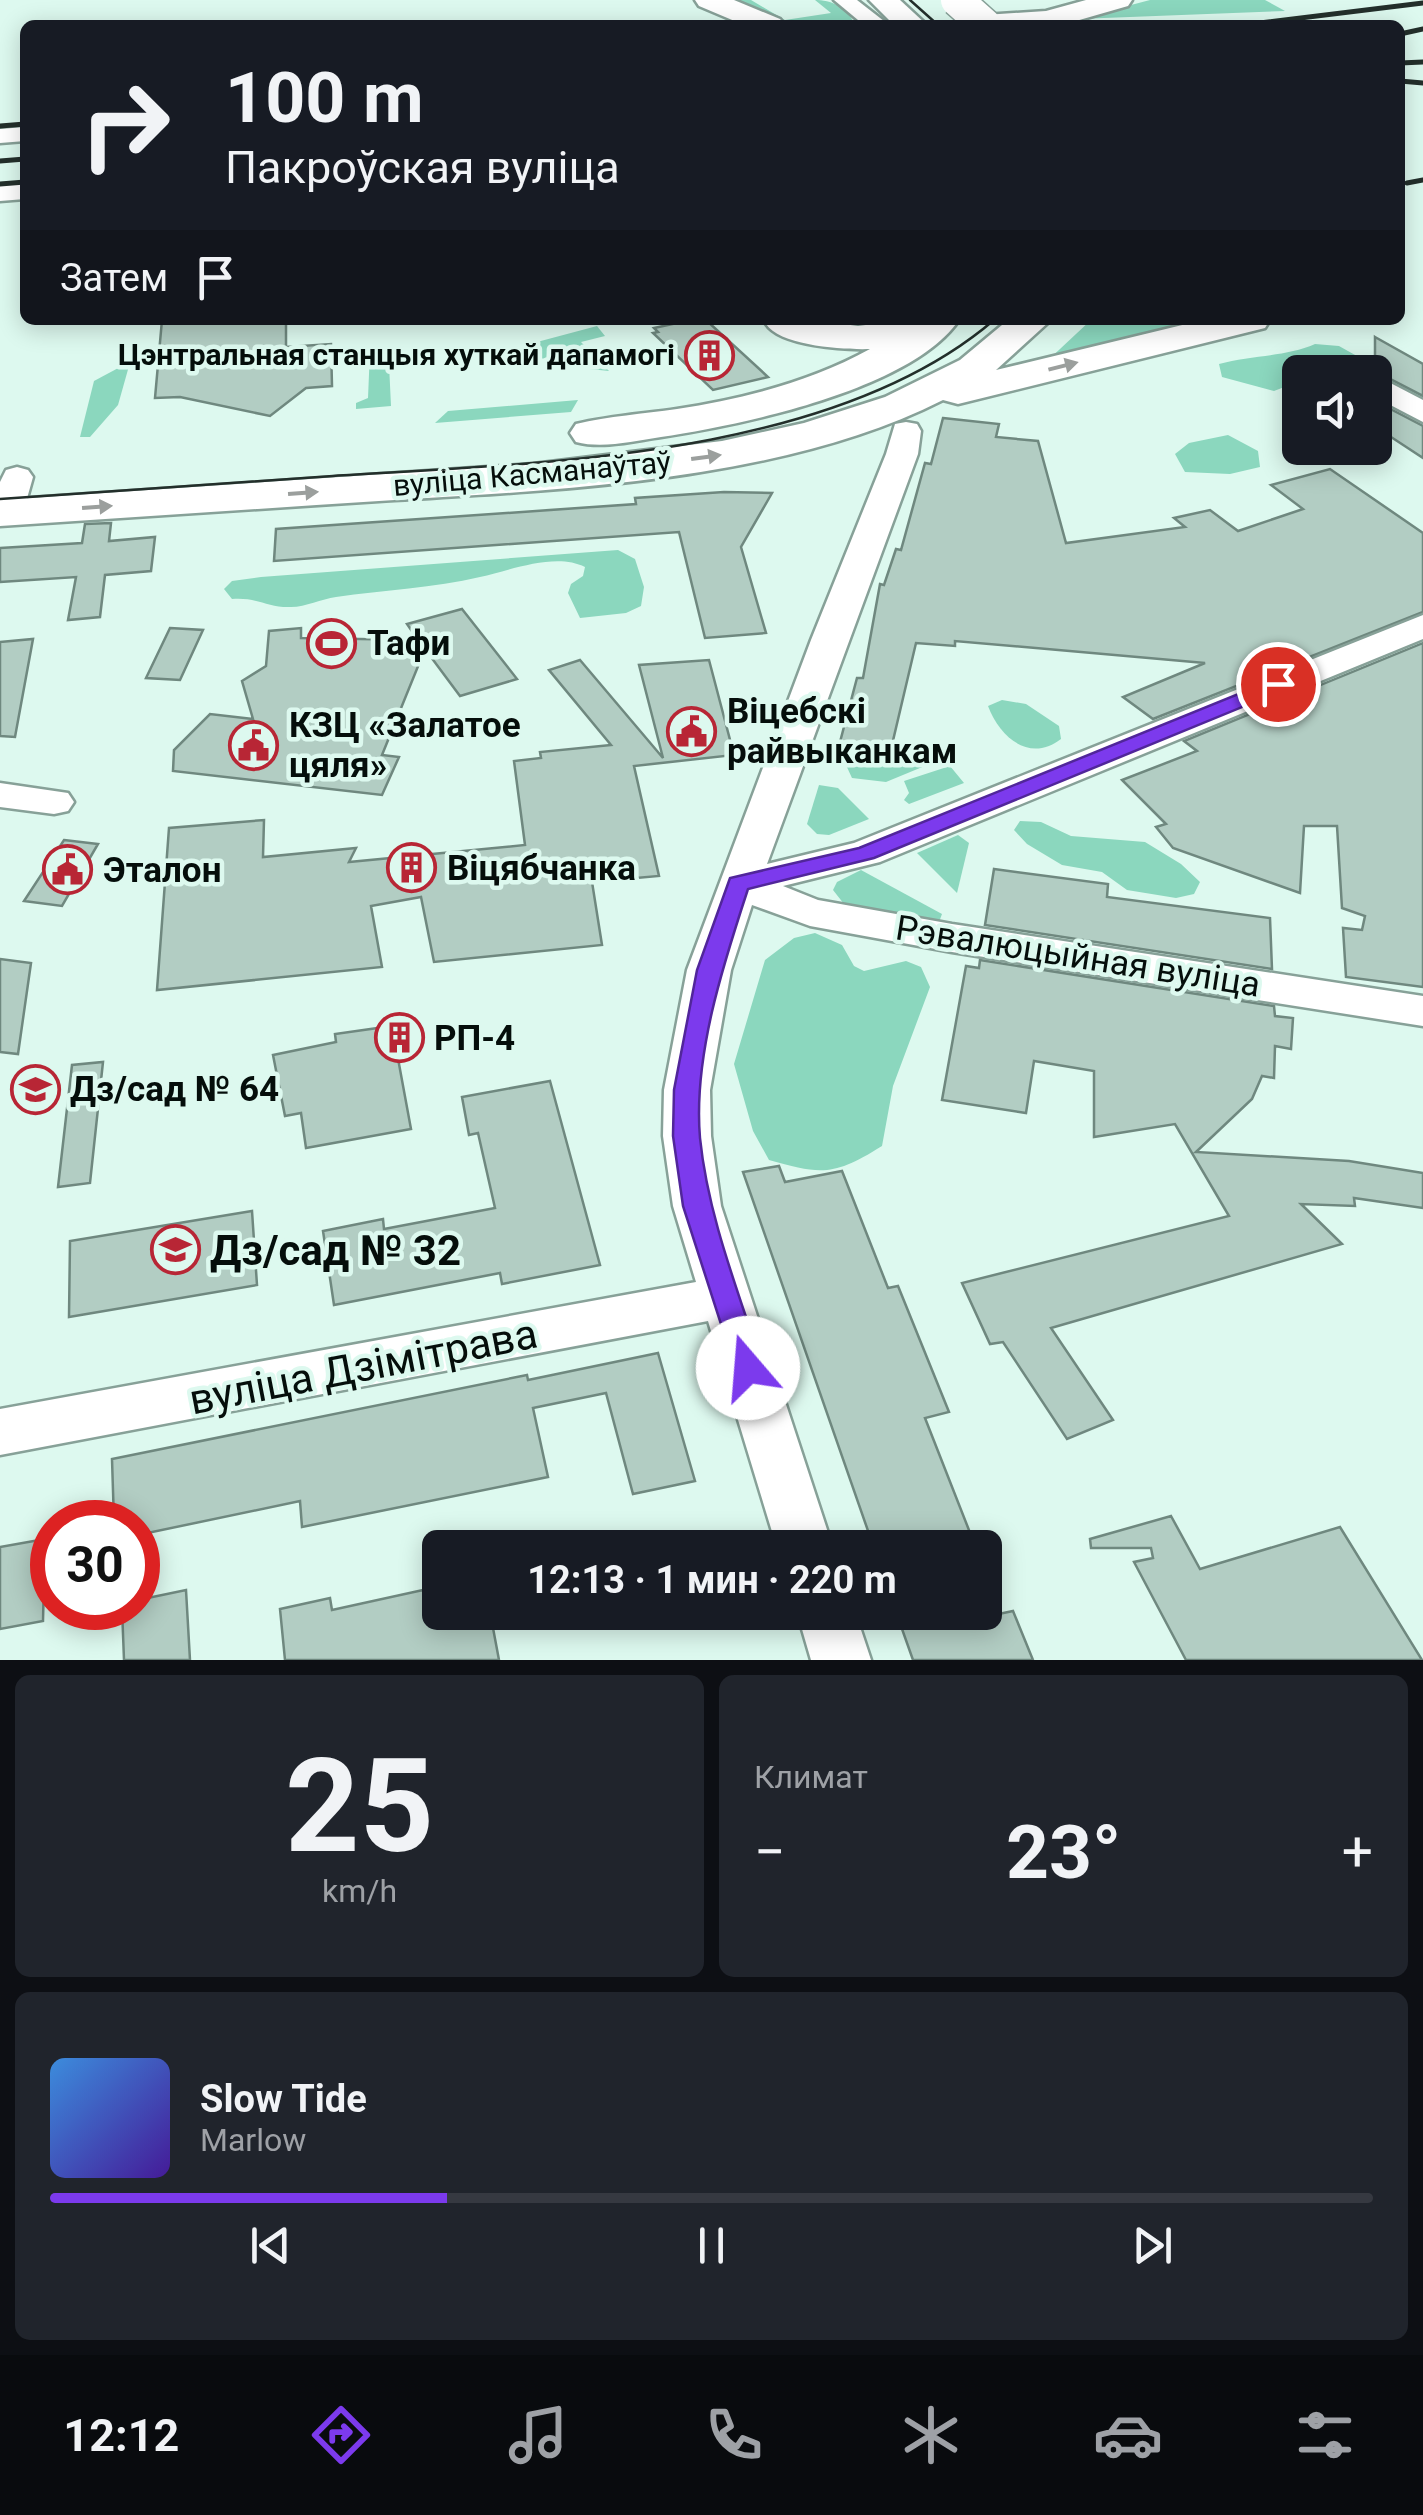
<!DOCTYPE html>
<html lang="ru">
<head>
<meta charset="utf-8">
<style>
  body { margin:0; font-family:Roboto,sans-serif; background:#20242c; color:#f1f3f6; height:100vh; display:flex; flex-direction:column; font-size:38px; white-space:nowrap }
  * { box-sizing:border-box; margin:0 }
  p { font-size:32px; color:#9ea1a6 }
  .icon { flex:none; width:55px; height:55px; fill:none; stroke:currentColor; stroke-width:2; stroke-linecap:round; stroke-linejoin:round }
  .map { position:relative; height:1660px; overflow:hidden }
  .sheet { display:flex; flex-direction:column; gap:15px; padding:15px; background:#0d0f14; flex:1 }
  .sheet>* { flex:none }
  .guide { position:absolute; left:20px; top:20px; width:1385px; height:305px; border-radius:15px; box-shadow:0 5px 25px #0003; background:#171b24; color:#f1f3f6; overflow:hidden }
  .tools { position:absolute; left:1282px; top:355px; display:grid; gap:20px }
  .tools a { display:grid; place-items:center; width:110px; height:110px; border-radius:15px; background:#171b24; box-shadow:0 5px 25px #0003; font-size:50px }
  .speed { position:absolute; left:30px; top:1500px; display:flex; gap:20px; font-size:50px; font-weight:700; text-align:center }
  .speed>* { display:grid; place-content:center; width:130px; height:130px; border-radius:50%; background:#171b24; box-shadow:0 5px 25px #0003; line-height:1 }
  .speed .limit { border:15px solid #d22; background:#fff; color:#111 }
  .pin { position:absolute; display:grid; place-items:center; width:85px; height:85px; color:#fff; margin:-42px; border:5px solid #fff; border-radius:50%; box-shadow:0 2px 10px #0007 }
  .me { position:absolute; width:110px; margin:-55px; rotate:342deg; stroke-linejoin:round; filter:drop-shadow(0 0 8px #0008) }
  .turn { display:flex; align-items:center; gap:35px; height:210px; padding:0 40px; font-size:45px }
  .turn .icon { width:130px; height:130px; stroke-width:2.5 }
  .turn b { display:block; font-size:70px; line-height:85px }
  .then { display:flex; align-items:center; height:95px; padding:0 40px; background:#0003; gap:20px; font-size:38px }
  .big { font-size:75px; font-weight:700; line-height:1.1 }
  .sheet .card { flex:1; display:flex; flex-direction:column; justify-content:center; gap:15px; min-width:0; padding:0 35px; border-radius:15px; background:#20242c }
  .sheet .dial { align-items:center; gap:0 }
  .dial b { font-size:130px; line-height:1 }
  .song { display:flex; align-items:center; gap:30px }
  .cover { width:120px; height:120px; border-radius:15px; background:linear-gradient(135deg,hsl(210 70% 55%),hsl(260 70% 35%)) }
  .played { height:10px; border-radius:5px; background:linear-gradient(90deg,#7c3aed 30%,#363941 30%) }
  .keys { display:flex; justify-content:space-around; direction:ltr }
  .heat { display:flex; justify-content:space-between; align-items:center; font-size:55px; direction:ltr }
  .sheet .tiles { flex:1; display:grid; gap:15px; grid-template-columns:1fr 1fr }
  .card:last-child { grid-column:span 2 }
  .trip { position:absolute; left:422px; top:1530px; width:580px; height:100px; border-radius:15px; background:#171b24; box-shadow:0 5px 25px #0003; font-weight:700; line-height:100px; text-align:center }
  .tabs { display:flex; height:160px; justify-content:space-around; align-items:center; background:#090b0e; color:#9ea1a6 }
  .tabs .icon { width:70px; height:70px }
  .tabs .on { color:#7c3aed }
  .tabs b { font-size:45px; color:#f1f3f6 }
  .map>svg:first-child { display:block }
  .green { fill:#8bd7be }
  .building { fill:#b2cdc3; stroke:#6f887f; stroke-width:2.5 }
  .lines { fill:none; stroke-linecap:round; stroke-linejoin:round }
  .street-casing { stroke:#87a198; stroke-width:5 }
  .primary-casing { stroke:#87a198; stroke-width:5 }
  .street { fill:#fff; fill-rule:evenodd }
  .primary { fill:#fff; fill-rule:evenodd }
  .tram { stroke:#232f2b; stroke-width:2.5 }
  .rail { stroke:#232f2b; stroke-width:5 }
  .primary-bridge-casing { stroke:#87a198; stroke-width:35; stroke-linecap:butt }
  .primary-bridge { stroke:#fff; stroke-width:32 }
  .oneway { fill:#9b9f9d }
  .route { fill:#7c3aed; stroke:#51269a; stroke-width:2.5 }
  .labels { text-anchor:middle; stroke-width:9; stroke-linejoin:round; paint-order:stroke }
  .far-poi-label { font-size:30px; font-weight:bold; fill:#050e0b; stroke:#ddf9ef; text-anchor:end }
  .far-street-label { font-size:30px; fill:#050e0b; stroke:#ddf9ef }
  .poi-label { font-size:35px; font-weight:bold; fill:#050e0b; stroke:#ddf9ef; text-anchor:start }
  .street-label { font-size:35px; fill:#050e0b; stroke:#ddf9ef }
  .near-poi-label { font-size:42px; font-weight:bold; fill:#050e0b; stroke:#ddf9ef; text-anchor:start }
  .near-street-label { font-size:42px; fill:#050e0b; stroke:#ddf9ef }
</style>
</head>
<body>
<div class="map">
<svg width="1423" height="1660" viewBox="0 0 1423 1660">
  <rect width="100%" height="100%" fill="#ddf9ef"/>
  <!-- green -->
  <g class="green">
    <path d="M 734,0 L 751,0 L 785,20 L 831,13 L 815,0 C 831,0 847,7 854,23 L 787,23 Z"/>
    <path d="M 1150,0 L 1265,0 L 1285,11 L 1078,19 Z"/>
    <path d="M 1091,320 L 1221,320 L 1045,363 Z"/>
    <path d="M 597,326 L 605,336 L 581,342 L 609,371 L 580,368 L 574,356 L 497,362 L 496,353 Z"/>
    <path d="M 1315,344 L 1339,346 L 1423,393 L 1423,409 L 1375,381 L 1375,372 L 1325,369 L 1300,372 L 1300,381 L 1274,391 L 1222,377 L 1219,364 C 1250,355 1286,357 1315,344 Z"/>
    <path d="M 370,350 L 389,364 L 391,406 L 356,409 L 356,403 L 368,398 Z"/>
    <path d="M 122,366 L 129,366 L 118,405 L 90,437 L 80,437 L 94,381 Z"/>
    <path d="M 578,400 L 571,412 L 435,423 L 448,411 Z"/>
    <path d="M 1228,435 L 1258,451 L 1260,467 L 1230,474 L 1185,472 L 1175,454 L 1189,443 Z"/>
    <path d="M 618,550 L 635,559 L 644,587 L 641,606 L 626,613 L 580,618 L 568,593 L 571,584 L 583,576 L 585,567 C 556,552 511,570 480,577 C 434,588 384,590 336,597 C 321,599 306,607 291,607 C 268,608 258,597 232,599 L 224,589 L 232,581 L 261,577 Z"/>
    <path d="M 1002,700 L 1026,704 L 1059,726 L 1061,739 C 1030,763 1000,738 988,706 Z"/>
    <path d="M 839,750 L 932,763 L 886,782 L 852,778 Z"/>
    <path d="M 950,766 L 964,783 L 909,804 L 904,800 L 909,793 L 904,781 Z"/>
    <path d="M 819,785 L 838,788 L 869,819 L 829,835 L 817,834 L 807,824 Z"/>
    <path d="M 1020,821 L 1041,822 L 1071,836 L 1145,842 L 1181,864 L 1200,882 L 1194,894 L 1176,898 L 1127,890 L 1102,872 L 1062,865 L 1027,844 L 1014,830 Z"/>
    <path d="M 958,835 L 969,843 L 957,893 L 917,853 Z"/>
    <path d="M 861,870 L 942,914 L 939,922 L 844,904 L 833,890 L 837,882 Z"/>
    <path d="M 815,933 L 842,945 L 854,966 L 864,971 L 906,961 L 921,967 L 930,987 L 893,1086 L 882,1146 C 834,1176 822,1175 769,1160 L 753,1131 L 734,1064 L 765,960 L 794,938 Z"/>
  </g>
  <!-- building -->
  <g class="building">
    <path d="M 162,320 L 286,320 L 286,347 L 331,344 L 332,386 L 306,388 L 270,416 L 180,397 L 155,398 Z"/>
    <path d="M 691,320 L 706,320 L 768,377 L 713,390 L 653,333 L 658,332 L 654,328 Z"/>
    <path d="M 1375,337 L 1423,364 L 1423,396 L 1375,371 Z"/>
    <path d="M 1375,401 L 1423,426 L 1423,458 L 1388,435 L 1375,438 Z"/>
    <path d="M 943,418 L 999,424 L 996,437 L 1038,441 L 1066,543 L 1185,527 L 1174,518 L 1210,510 L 1238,531 L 1303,509 L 1271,485 L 1330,469 L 1423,533 L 1423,612 L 1153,719 L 1123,697 L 1205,663 L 955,641 L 955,646 L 916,643 L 891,749 L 840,742 L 857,678 L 863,678 L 880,584 L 884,585 L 896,549 L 901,550 L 925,463 L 931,464 Z"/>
    <path d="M 724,492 L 772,493 L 741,547 L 766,633 L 705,638 L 679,532 L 274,561 L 276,529 L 636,504 L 635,498 Z"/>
    <path d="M 111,523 L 109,541 L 155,537 L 151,571 L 105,575 L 100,617 L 68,620 L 76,577 L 0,582 L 0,548 L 82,543 L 85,524 Z"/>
    <path d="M 462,609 L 517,679 L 460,696 L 425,649 L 382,755 L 399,757 L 382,795 L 173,771 L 174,750 L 210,714 L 253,719 L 242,681 L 266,666 L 269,631 L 301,628 L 301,638 L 418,640 L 407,624 Z"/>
    <path d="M 170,628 L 203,630 L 180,680 L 146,678 Z"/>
    <path d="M 33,639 L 15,737 L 0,736 L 0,642 Z"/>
    <path d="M 1423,643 L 1423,987 L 1346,977 L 1343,928 L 1362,930 L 1365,916 L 1342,908 L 1337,826 L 1304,826 L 1300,893 L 1173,848 L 1156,827 L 1166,824 L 1122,780 L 1197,751 L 1184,741 Z"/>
    <path d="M 580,660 L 663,758 L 639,665 L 709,660 L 734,755 L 634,766 L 659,876 L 592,882 L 602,945 L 434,962 L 421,897 L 371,906 L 382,967 L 157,990 L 169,828 L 264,820 L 263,857 L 356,848 L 349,862 L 525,845 L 514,761 L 541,758 L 540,752 L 611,745 L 549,670 Z"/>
    <path d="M 64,840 L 98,844 L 62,906 L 24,901 Z"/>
    <path d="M 994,869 L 1108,884 L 1107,897 L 1270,918 L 1272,969 L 985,925 Z"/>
    <path d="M 0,959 L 31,963 L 18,1054 L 0,1052 Z"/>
    <path d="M 980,960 L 1274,1006 L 1275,1016 L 1293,1018 L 1291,1049 L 1275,1046 L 1274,1078 L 1262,1076 L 1252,1099 L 1196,1152 L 1349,1161 L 1423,1173 L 1423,1208 L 1354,1198 L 1355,1206 L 1301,1204 L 1342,1244 L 1051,1328 L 1113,1420 L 1067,1439 L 1003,1342 L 990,1344 L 962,1283 L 1229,1216 L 1175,1124 L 1094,1137 L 1094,1071 L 1034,1061 L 1026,1113 L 942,1100 L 966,966 L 979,968 Z"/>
    <path d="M 392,1026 L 411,1129 L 306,1148 L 301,1113 L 285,1116 L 273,1055 L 336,1042 L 335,1034 Z"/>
    <path d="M 103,1062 L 90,1183 L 58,1187 L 72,1065 Z"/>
    <path d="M 550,1081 L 600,1265 L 502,1284 L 500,1273 L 334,1305 L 323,1231 L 383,1219 L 384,1229 L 495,1208 L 478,1133 L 469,1135 L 462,1097 Z"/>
    <path d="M 779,1166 L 785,1182 L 842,1171 L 888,1288 L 898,1286 L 949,1412 L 925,1418 L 976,1548 L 874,1548 L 743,1172 Z"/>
    <path d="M 252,1211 L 257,1285 L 69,1317 L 70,1241 Z"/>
    <path d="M 658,1353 L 695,1481 L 633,1494 L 606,1393 L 533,1408 L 548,1477 L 302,1527 L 300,1501 L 138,1535 L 138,1522 L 114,1522 L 112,1459 L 527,1375 L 528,1380 Z"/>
    <path d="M 1171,1516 L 1200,1569 L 1340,1527 L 1422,1660 L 1186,1660 L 1134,1562 L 1153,1558 L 1151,1548 L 1091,1548 L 1090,1539 Z"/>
    <path d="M 45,1539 L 43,1621 L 0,1629 L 0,1547 Z"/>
    <path d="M 186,1590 L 190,1660 L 124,1660 L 122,1608 L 138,1608 L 138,1600 Z"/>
    <path d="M 423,1590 L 426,1604 L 440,1601 L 440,1612 L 490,1612 L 499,1660 L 285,1660 L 280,1609 L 330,1598 L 332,1610 Z"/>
    <path d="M 1013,1611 L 1033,1660 L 913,1660 L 896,1612 L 994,1615 Z"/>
  </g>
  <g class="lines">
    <defs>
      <g id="street">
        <path d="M 834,0 L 857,0 L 889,25 L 864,25 Z"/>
        <path d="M 25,127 L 25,141 L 0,143 L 0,129 Z"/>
        <path d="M 25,183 L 25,199 L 0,201 L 0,185 Z"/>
        <path d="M 1375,375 L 1423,400 L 1423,422 L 1375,397 Z"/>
        <path d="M 906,422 L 917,424 L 921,431 L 918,454 L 767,864 L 854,843 L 1423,615 L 1423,639 L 880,862 L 783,886 L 818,900 L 952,924 L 1423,996 L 1423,1026 L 952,952 L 810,926 L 752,905 L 731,970 L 710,1090 L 711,1136 L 721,1206 L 833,1548 L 777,1548 L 708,1321 L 0,1455 L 0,1409 L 696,1282 L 673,1206 L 663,1136 L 664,1090 L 687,970 L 811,640 L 886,454 L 895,424 Z"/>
        <path d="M 17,467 L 28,470 L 33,477 L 21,520 L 0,521 L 0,482 L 6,470 Z"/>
        <path d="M 0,783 L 68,793 L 74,802 L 68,811 L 54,814 L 0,807 Z"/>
        <path d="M 797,1612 L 855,1612 L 871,1660 L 811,1660 Z"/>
      </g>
      <g id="primary">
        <path d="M 695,0 L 734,0 L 780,19 L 785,25 L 744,25 L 699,6 Z"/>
        <path d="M 869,0 L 900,0 L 927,25 L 894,25 Z"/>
        <path d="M 1086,0 L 1132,0 L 1128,6 L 1062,25 L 954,25 L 959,19 L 969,16 L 1046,11 Z"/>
        <path d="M 768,320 L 812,320 L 858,326 L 904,320 L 959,320 C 911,390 741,425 661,437 C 633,441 603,449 576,442 L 570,433 L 576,424 C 609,416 643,414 677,409 C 743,399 810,382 870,349 C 845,350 780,346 766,324 Z"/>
        <path d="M 1008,320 L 1051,320 L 996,370 L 1203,320 L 1270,320 L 1265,328 L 958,404 L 943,400 C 782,482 557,490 379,501 C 252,509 126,518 0,526 L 0,500 L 533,464 L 722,441 L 804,423 L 885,397 L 960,360 Z"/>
      </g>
    </defs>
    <!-- street casing -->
    <use href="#street" class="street-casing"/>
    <!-- primary casing -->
    <use href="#primary" class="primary-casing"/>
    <!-- street -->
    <use href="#street" class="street"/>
    <!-- primary -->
    <use href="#primary" class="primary"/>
    <!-- tram -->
    <g class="tram">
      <path d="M 910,0 L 938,25"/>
      <path d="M 0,499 C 111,492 222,483 333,476 C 537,463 832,459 994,320"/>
    </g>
    <!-- rail -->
    <g class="rail">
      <path d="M 1243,25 L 1423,3"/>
      <path d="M 1400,34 L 1423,29"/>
      <path d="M 1400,63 L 1423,62"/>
      <path d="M 1400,81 L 1423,83"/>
      <path d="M 0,126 L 25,124"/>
      <path d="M 0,161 L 25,159"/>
      <path d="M 1407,183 L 1423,180"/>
      <path d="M 0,184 L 25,182"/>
    </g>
    <defs>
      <path id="primary-bridge" d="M 957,0 L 985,25"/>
    </defs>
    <!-- primary-bridge casing -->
    <use href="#primary-bridge" class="primary-bridge-casing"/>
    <!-- primary-bridge -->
    <use href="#primary-bridge" class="primary-bridge"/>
  </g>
  <!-- one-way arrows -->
  <defs><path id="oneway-solid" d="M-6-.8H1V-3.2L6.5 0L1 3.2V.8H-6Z" transform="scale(2.5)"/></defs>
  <g class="oneway">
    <use href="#oneway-solid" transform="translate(1063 366) rotate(-14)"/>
    <use href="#oneway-solid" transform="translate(706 457) rotate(-8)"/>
    <use href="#oneway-solid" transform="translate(303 493) rotate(-4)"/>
    <use href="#oneway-solid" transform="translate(97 507) rotate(-4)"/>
  </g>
  <!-- route -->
  <path class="route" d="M 1278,678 L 1286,680 L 1289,684 L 1286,689 L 874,858 L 748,889 C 723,965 693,1057 700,1138 C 708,1217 739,1293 763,1368 L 759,1377 L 748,1381 L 738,1377 L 683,1206 L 673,1136 L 674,1090 L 697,970 L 730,878 L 859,848 Z"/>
  <!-- icons -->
  <defs>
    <symbol id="building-ring" viewBox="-11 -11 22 22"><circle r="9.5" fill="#ddf9ef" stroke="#b82635" stroke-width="1.5"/><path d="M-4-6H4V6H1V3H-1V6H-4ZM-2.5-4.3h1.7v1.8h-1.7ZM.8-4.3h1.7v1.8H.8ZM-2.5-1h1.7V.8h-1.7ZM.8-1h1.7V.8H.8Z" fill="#b82635"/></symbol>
    <symbol id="stadium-ring" viewBox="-11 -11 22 22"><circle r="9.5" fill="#ddf9ef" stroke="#b82635" stroke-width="1.5"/><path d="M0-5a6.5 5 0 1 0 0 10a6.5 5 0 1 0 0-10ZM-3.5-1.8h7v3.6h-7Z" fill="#b82635"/></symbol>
    <symbol id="civic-ring" viewBox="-11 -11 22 22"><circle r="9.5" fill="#ddf9ef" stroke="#b82635" stroke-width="1.5"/><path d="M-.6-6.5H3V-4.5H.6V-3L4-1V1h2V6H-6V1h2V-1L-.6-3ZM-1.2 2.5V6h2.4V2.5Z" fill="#b82635"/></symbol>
    <symbol id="school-ring" viewBox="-11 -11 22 22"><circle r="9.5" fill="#ddf9ef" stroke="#b82635" stroke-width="1.5"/><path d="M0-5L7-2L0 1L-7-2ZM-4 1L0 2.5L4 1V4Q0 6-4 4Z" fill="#b82635"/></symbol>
  </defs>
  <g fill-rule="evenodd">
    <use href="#building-ring" x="682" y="328" width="55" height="55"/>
    <use href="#stadium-ring" x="304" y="616" width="55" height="55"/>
    <use href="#civic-ring" x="664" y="704" width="55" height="55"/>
    <use href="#civic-ring" x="226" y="718" width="55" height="55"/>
    <use href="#building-ring" x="384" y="840" width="55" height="55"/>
    <use href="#civic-ring" x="40" y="842" width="55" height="55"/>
    <use href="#building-ring" x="372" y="1010" width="55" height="55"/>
    <use href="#school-ring" x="8" y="1062" width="55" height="55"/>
    <use href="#school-ring" x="148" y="1222" width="55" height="55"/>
  </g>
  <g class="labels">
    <!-- far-poi labels -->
    <g class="far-poi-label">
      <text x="675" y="365">Цэнтральная станцыя хуткай дапамогі</text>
    </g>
    <!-- far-street labels -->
    <g class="far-street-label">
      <text transform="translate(532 474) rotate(-5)" y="10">вуліца Касманаўтаў</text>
    </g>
    <!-- poi labels -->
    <g class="poi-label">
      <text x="367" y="655">Тафи</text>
      <text x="727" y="723">Віцебскі<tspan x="727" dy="40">райвыканкам</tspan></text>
      <text x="289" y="737">КЗЦ «Залатое<tspan x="289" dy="40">цяля»</tspan></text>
      <text x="447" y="880">Віцябчанка</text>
      <text x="103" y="882">Эталон</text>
      <text x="434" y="1050">РП-4</text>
      <text x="70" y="1101">Дз/сад № 64</text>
    </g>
    <!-- street labels -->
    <g class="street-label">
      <text transform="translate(1078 956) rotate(9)" y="12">Рэвалюцыйная вуліца</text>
    </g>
    <!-- near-poi labels -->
    <g class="near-poi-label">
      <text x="210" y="1265">Дз/сад № 32</text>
    </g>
    <!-- near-street labels -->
    <g class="near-street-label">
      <text transform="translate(363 1366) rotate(-11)" y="15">вуліца Дзімітрава</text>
    </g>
  </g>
</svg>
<div class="tools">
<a><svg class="icon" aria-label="sound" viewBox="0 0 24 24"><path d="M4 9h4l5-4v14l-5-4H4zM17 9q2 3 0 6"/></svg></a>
</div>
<div class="speed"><div class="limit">30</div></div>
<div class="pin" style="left:1278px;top:684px;background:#d93025"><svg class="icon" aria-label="arrive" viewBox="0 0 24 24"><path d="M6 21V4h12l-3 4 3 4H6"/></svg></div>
<svg class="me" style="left:748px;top:1368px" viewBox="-20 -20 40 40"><circle r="19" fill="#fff"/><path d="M0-13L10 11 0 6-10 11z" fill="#7c3aed"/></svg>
<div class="trip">12:13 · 1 мин · 220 m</div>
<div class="guide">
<div class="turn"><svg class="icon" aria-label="right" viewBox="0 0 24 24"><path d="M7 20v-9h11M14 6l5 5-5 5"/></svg><div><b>100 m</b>Пакроўская вуліца</div></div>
<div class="then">Затем<svg class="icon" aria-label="arrive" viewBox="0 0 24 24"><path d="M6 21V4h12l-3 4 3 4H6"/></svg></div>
</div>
</div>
<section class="sheet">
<div class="tiles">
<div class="card dial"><b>25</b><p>km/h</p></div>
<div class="card"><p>Климат</p>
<div class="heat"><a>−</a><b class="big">23°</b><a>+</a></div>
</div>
<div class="card">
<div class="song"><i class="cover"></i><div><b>Slow Tide</b><p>Marlow</p></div></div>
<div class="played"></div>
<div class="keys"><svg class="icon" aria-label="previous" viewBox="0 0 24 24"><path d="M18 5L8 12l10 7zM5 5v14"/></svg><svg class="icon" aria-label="pause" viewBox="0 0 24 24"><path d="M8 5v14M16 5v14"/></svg><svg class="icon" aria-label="next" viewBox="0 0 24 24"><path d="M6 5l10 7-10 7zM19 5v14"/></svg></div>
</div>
</div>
</section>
<nav class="tabs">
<b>12:12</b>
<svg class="icon on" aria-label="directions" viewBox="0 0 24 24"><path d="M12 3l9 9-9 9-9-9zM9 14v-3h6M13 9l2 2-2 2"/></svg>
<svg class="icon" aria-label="music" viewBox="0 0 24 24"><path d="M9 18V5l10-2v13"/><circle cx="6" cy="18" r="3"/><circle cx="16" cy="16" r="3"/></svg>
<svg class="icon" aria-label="phone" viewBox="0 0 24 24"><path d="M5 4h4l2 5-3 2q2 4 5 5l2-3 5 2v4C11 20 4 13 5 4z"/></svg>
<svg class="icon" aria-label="climate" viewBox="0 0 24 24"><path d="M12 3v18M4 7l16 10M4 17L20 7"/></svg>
<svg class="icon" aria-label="car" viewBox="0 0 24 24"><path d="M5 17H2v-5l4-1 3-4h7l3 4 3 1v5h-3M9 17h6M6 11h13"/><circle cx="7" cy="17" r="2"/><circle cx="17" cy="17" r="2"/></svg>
<svg class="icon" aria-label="filters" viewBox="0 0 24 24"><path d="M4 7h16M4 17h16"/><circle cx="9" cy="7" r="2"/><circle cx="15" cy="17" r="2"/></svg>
</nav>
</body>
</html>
